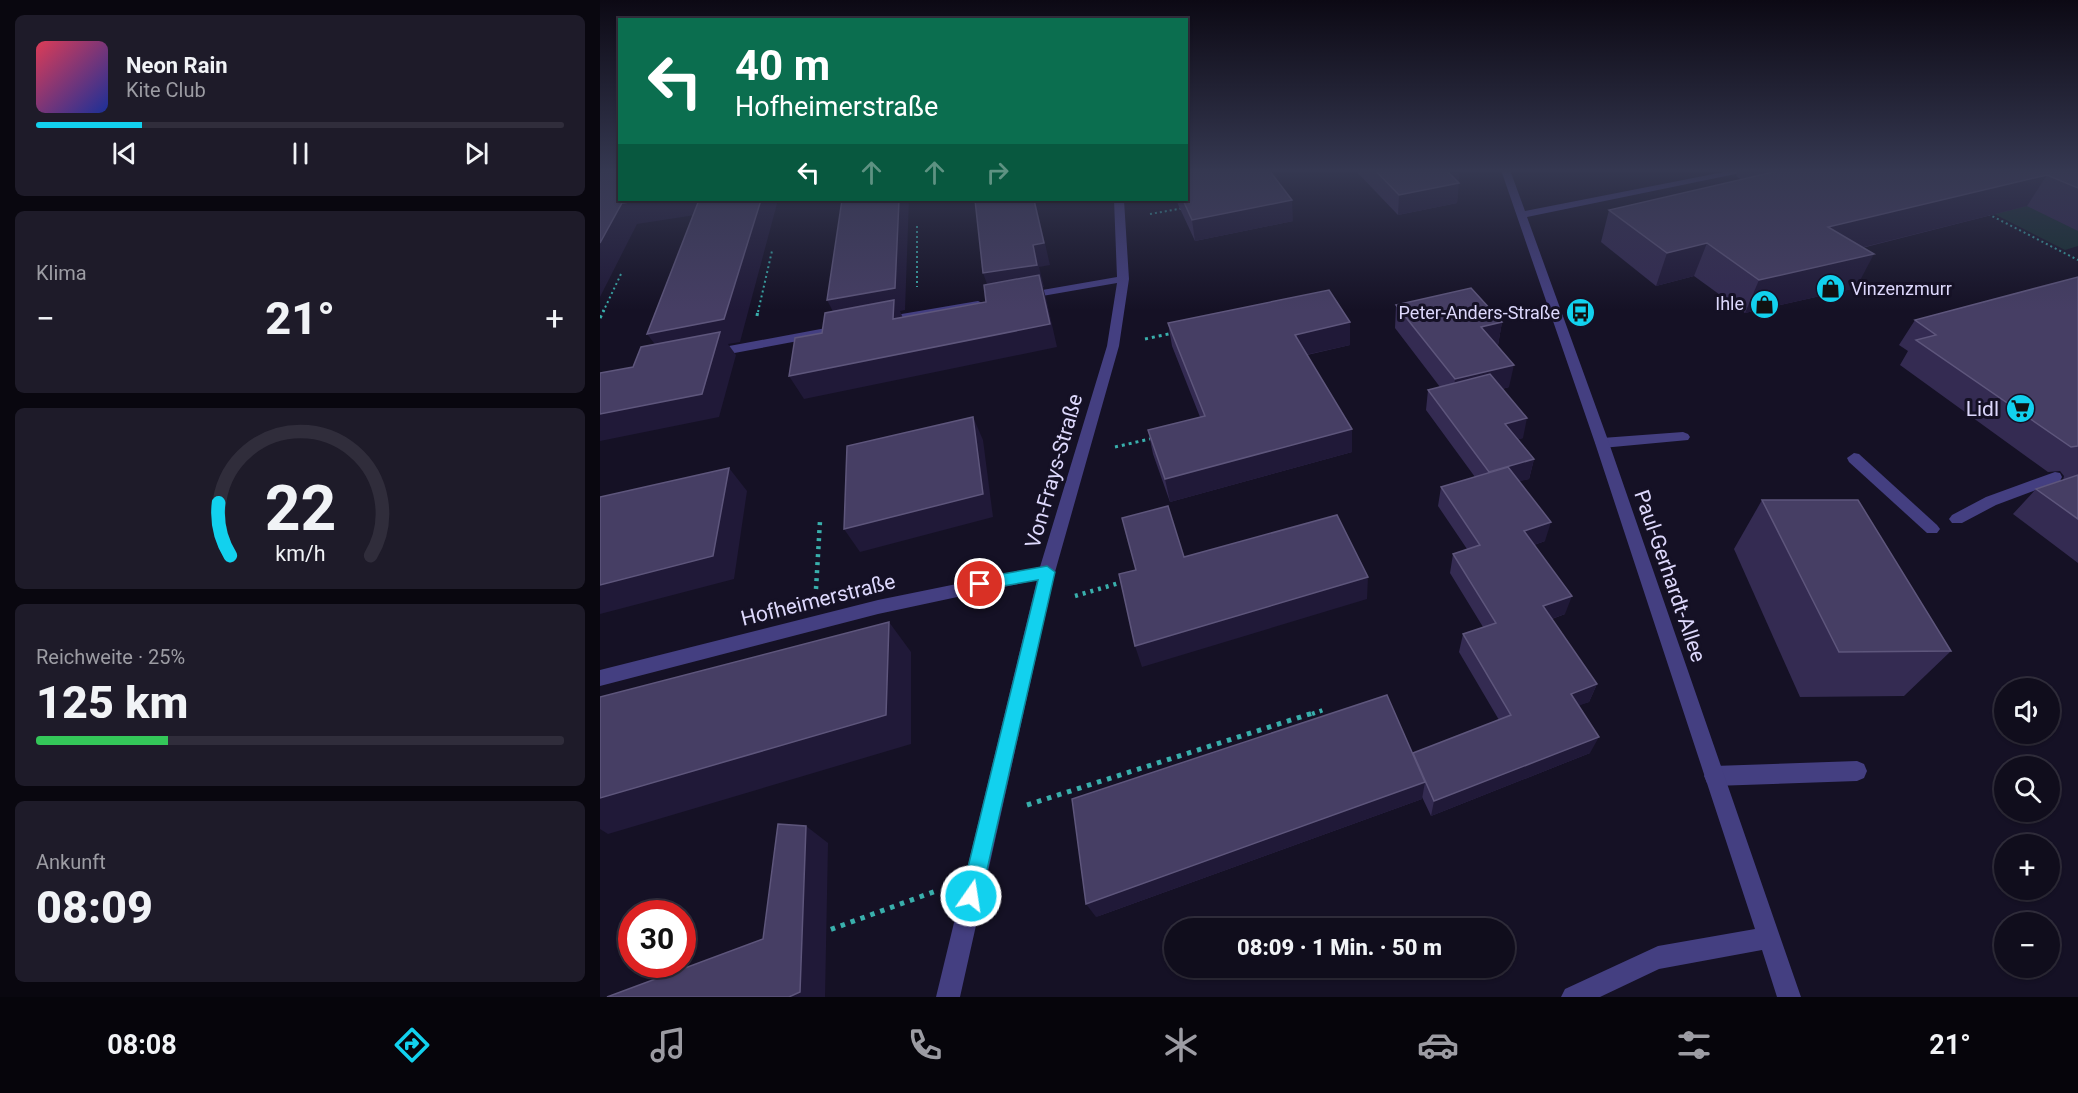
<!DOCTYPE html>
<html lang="de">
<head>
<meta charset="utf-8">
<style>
  body { margin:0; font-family:Roboto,sans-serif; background:#1e1b29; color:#f1f3f6; height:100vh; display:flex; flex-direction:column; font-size:22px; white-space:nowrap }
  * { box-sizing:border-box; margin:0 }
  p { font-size:20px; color:#9c9ca3 }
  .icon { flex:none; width:33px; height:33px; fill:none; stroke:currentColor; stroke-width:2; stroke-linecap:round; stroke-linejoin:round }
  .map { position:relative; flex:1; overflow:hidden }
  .side { display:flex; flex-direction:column; gap:15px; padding:15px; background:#09070f; width:600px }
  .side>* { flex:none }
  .banner { position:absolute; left:18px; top:18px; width:570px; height:183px; border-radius:0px; box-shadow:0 2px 4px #0004,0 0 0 2px #302d3b; background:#0b6e4f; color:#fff; overflow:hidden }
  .fabs { position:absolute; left:1394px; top:678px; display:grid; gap:12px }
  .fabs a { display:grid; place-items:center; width:66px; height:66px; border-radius:50%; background:#100d1c; box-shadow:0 2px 4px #0004,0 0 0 2px #302d3b; font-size:30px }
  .speed { position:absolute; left:18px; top:900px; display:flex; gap:12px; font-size:30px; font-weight:700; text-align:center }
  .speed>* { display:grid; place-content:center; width:78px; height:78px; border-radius:50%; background:#100d1c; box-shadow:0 2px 4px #0004,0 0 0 2px #302d3b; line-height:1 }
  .speed .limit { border:9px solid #d22; background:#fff; color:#111 }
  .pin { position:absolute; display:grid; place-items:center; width:51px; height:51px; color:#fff; margin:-26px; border:3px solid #fff; border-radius:50%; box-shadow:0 2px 6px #0007 }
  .me { position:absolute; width:66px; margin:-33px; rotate:13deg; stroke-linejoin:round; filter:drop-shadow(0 0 4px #0008) }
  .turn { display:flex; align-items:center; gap:21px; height:126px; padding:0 18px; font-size:27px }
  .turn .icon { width:78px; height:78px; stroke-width:2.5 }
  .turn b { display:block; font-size:42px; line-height:51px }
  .lanes { display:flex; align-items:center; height:57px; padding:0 18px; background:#0003; justify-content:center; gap:30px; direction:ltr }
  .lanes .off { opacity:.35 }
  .big { font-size:45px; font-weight:800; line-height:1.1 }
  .side .tile { flex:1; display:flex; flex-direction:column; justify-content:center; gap:9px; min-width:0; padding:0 21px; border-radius:9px; background:#1e1b29 }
  .side .dial { align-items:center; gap:0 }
  .dial svg { height:156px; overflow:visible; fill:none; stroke:#302d3b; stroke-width:7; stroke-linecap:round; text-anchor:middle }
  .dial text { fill:#f1f3f6; stroke:none }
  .song { display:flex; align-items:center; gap:18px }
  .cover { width:72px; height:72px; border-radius:9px; background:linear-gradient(135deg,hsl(350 70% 55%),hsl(230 70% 35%)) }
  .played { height:6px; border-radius:3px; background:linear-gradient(90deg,#12d1ee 20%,#302d3b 20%) }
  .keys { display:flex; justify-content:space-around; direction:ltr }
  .heat { display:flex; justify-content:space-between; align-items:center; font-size:33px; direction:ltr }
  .charge { height:9px; border-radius:4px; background:linear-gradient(90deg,#34c759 25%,#302d3b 0) }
  .trip { position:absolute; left:564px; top:918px; width:351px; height:60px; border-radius:30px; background:#100d1c; box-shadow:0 2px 4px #0004,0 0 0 2px #302d3b; font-weight:800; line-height:60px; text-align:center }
  .tab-bar { display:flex; height:96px; justify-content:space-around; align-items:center; background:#06050b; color:#9c9ca3 }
  .tab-bar .icon { width:42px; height:42px }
  .tab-bar .selected { color:#12d1ee }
  .tab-bar b { font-size:27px; color:#f1f3f6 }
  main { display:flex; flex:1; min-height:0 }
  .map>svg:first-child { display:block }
  .green { fill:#142f2e }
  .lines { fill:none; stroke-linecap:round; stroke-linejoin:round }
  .path-far3 { stroke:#39afac; stroke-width:2; stroke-dasharray:2 3; stroke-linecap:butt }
  .path-far2 { stroke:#39afac; stroke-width:3; stroke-dasharray:3 4; stroke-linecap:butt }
  .path-far1 { stroke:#39afac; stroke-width:4.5; stroke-dasharray:3 5; stroke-linecap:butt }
  .path { stroke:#39afac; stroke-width:5; stroke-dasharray:4.5 6; stroke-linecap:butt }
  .service { fill:#443f81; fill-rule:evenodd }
  .minor { fill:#443f81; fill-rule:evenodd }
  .wall { fill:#342b52 }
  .shaded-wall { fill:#201938 }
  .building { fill:#463e64; stroke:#5e567c; stroke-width:1.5 }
  .route { fill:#12d1ee; stroke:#0c889b; stroke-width:1.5 }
  .labels { text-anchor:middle; stroke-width:6; stroke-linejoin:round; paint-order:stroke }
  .far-poi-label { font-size:18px; fill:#ddd8fc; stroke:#151125; text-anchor:end }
  .poi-label { font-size:21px; fill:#ddd8fc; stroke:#151125; text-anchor:end }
  .street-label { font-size:21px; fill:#ddd8fc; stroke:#151125 }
</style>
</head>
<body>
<main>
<section class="side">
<div class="tile">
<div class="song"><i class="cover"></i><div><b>Neon Rain</b><p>Kite Club</p></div></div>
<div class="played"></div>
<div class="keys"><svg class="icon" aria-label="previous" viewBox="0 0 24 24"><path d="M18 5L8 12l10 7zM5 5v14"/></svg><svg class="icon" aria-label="pause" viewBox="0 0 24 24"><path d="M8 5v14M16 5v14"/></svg><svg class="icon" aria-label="next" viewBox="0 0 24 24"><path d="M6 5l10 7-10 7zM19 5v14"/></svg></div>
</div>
<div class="tile"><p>Klima</p>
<div class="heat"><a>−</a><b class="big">21°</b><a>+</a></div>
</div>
<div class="tile dial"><svg viewBox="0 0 100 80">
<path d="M14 69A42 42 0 1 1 86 69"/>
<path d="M14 69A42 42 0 0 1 8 42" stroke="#12d1ee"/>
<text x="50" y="56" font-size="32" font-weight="700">22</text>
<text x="50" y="72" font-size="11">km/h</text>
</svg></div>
<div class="tile"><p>Reichweite · 25%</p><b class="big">125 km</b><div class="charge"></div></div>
<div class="tile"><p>Ankunft</p><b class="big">08:09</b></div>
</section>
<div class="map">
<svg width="1478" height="997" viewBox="0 0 1478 997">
  <rect width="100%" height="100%" fill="#151125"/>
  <!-- green -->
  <path class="green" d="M 1339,170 L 1478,226 L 1478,246 L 1465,250 L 1318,175 Z"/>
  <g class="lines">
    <!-- path-far3 -->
    <g class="path-far3">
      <path d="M 550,214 L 584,208"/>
      <path d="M 1388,214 L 1478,260"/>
      <path d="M 317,226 L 317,287"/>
      <path d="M 3,312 L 21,274"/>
      <path d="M 158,312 L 172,251"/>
    </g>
    <!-- path-far2 -->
    <g class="path-far2">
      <path d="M 157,316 L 158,310"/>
      <path d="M 0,318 L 4,310"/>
      <path d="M 545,339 L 573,333"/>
      <path d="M 515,447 L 554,438"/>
    </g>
    <!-- path-far1 -->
    <g class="path-far1">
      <path d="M 216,589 L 220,521"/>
      <path d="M 475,596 L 526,581"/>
      <path d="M 712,714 L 723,710"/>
    </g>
    <!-- path -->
    <g class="path">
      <path d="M 427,805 L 716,712"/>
      <path d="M 221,933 L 336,891"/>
    </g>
    <!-- service -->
    <g class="service">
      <path d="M 1083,432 L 1088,434 L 1090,437 L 1088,440 L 1002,448 L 995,443 L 1002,438 Z"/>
      <path d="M 1254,453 L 1259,454 L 1337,525 L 1340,529 L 1337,533 L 1327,533 L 1249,462 L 1247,458 Z"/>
      <path d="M 1455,472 L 1460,473 L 1462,477 L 1460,481 L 1396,505 L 1362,523 L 1352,523 L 1349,519 L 1352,515 L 1386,497 Z"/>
      <path d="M 1257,761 L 1264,764 L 1267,771 L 1264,778 L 1257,781 L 1114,786 L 1107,783 L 1104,776 L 1107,769 L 1114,766 Z"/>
    </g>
    <!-- minor -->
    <g class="minor">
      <path d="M 901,170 L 910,170 L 925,211 L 1134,170 L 1155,170 L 927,217 L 1009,443 L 1201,997 L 1177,997 L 1162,950 L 1059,969 L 1000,997 L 961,997 L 965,989 L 1058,946 L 1155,929 L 995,443 Z"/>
      <path d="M 514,200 L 524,200 L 529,279 L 519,346 L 455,572 L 360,997 L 336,997 L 437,580 L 278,614 L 0,686 L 0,670 L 278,600 L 440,567 L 507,346 L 517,283 L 425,299 L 419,296 L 425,293 L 517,277 Z"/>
      <path d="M 378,301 L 384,304 L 382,306 L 284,325 L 278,321 L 284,317 Z"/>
      <path d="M 242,325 L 246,326 L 246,332 L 113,357 L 107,353 L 113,349 Z"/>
    </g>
  </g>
  <!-- wall -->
  <g class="wall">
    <path d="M 755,170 L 859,170 L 857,203 L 798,215 Z"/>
    <path d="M 1138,170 L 1478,170 L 1478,231 L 1427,206 L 1262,248 L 1256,288 L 1145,313 L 1094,276 L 1056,286 L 1001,242 L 1009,210 L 1142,180 L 1136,176 Z"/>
    <path d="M 576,200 L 586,200 L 693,221 L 595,241 Z"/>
    <path d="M 1478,277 L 1478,563 L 1413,514 L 1436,489 L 1463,480 L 1464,476 L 1460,471 L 1448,472 L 1300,365 L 1308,351 L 1299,345 L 1315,320 Z"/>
    <path d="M 796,305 L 902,322 L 898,345 L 897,345 L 909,387 L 902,389 L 923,438 L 918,439 L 934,459 L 929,479 L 919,481 L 945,541 L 934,545 L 965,614 L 952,619 L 997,684 L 989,702 L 979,705 L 990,753 L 831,816 L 822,797 L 822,799 L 496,917 L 813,753 L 899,720 L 859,652 L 863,634 L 883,627 L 850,573 L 853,554 L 867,549 L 838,506 L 841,487 L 875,477 L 826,410 L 828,390 L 840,387 L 795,328 Z"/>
    <path d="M 750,322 L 750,345 L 707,355 L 752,429 L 752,452 L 570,502 L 553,454 L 548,430 L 600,417 L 572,346 L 568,323 Z"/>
    <path d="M 1162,500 L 1351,651 L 1304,696 L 1200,697 L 1134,549 Z"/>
  </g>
  <!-- shaded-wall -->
  <g class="shaded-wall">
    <path d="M 844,170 L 859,170 L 858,183 L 859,183 L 857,203 L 798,215 L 799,195 Z"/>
    <path d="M 1447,175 L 1427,206 L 1212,260 L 1228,227 Z"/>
    <path d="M 45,200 L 107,200 L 115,212 L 37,224 L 0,297 L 0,243 L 22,203 Z"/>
    <path d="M 161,200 L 178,200 L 140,342 L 128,344 L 136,355 L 119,417 L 0,441 L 0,414 L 64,356 L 47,334 Z"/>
    <path d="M 299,200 L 309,200 L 305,310 L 300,311 L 305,323 L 239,323 L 227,300 Z"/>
    <path d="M 434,200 L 435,200 L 450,265 L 439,267 L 444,287 L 443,287 L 446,298 L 457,347 L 204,399 L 189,376 L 450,324 L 391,295 L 383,273 Z"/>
    <path d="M 692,200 L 693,221 L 595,241 L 592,220 Z"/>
    <path d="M 1107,243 L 1094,276 L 1056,286 L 1067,253 Z"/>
    <path d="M 1274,254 L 1256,288 L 1145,313 L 1159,280 Z"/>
    <path d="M 750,322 L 750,345 L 696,357 L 695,335 Z"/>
    <path d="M 902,322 L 898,345 L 877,350 L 881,327 Z"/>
    <path d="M 914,365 L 909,387 L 852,402 L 855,379 Z"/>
    <path d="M 373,417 L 383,440 L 393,517 L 260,552 L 244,529 Z"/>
    <path d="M 927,418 L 923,438 L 901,444 L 905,424 Z"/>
    <path d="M 752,429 L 752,452 L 570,502 L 565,479 Z"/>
    <path d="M 934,459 L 929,479 L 885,491 L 889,472 Z"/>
    <path d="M 129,468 L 147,491 L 134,579 L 0,614 L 0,585 Z"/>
    <path d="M 951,522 L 945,541 L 919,550 L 924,531 Z"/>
    <path d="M 768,577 L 767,599 L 542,667 L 535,646 Z"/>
    <path d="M 972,596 L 965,614 L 937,624 L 943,606 Z"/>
    <path d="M 289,622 L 311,652 L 311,744 L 8,834 L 0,829 L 0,798 Z"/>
    <path d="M 997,684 L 989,702 L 964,711 L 971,694 Z"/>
    <path d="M 999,737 L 990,753 L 831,816 L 834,801 Z"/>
    <path d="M 825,782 L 822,799 L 496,917 L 486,904 Z"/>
    <path d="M 206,826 L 228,843 L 225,997 L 189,997 Z"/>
  </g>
  <!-- building -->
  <g class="building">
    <path d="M 8,170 L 20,170 L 20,200 L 45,200 L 22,203 L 0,243 L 0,173 L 8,171 Z"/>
    <path d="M 586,170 L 669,170 L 692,200 L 592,220 L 583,200 L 586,200 Z"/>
    <path d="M 775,170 L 846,170 L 859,183 L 799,195 Z"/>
    <path d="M 1182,170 L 1478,170 L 1478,188 L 1447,175 L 1228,227 L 1274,254 L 1159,280 L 1107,243 L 1067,253 L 1009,210 Z"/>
    <path d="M 99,200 L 161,200 L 124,319 L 47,334 Z"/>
    <path d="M 242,200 L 299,200 L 295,288 L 227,300 Z"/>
    <path d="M 375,200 L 434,200 L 444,243 L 433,245 L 437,265 L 383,273 Z"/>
    <path d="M 439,275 L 450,324 L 189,376 L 195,338 L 222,333 L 225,313 L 294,300 L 293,319 L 386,302 L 384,285 Z"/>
    <path d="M 1478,277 L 1478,446 L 1471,447 L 1316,340 L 1336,335 L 1315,320 Z"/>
    <path d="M 871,288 L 902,322 L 881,327 L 914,365 L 855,379 L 796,305 Z"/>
    <path d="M 729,290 L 750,322 L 695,335 L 752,429 L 565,479 L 548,430 L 605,416 L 568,323 Z"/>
    <path d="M 120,332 L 102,394 L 0,414 L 0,373 L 33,367 L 41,347 Z"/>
    <path d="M 890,374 L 927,418 L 905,424 L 934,459 L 889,472 L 828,390 Z"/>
    <path d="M 373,417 L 383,494 L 244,529 L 247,446 Z"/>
    <path d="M 908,467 L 951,522 L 924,531 L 972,596 L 943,606 L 997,684 L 971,694 L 999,737 L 834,801 L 813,753 L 911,715 L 863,634 L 896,623 L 853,554 L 880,545 L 841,487 Z"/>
    <path d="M 129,468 L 113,556 L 0,585 L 0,497 Z"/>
    <path d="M 1478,475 L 1478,519 L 1436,489 Z"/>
    <path d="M 1162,500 L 1258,500 L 1351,651 L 1239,652 Z"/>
    <path d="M 568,506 L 584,557 L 737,515 L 768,577 L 535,646 L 519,574 L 536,570 L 522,518 Z"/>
    <path d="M 289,622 L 286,715 L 0,798 L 0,697 Z"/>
    <path d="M 787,695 L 825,782 L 486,904 L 472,799 Z"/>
    <path d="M 178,824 L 206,826 L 200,992 L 189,997 L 7,997 L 163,939 Z"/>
  </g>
  <!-- sky -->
  <linearGradient id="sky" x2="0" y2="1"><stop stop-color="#0c0914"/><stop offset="0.55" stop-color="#353851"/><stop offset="1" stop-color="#353851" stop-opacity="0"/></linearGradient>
  <rect width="1478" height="310" fill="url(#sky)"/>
  <!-- route -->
  <path class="route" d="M 447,566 L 455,572 L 381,896 L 378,903 L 371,906 L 364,903 L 361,896 L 438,580 L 380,590 L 372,584 L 380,578 Z"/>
  <!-- icons -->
  <defs>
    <symbol id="shop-disc" viewBox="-11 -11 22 22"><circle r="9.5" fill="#12d1ee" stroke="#151125"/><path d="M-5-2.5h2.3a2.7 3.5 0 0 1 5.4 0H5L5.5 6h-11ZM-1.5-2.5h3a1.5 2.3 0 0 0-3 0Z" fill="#111"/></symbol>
    <symbol id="bus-disc" viewBox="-11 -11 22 22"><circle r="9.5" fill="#12d1ee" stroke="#151125"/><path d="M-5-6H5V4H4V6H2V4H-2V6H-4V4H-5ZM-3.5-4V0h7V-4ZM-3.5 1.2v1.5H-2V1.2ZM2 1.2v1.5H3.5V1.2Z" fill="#111"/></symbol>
    <symbol id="supermarket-disc" viewBox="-11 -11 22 22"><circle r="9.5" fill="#12d1ee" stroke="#151125"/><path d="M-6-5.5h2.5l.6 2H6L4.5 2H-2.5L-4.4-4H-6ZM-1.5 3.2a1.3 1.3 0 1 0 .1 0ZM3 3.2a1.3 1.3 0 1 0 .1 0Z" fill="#111"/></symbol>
  </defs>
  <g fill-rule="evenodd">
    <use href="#shop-disc" x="1214" y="272" width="33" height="33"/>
    <use href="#shop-disc" x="1148" y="288" width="33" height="33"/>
    <use href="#bus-disc" x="964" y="296" width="33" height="33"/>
    <use href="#supermarket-disc" x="1404" y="392" width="33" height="33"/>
  </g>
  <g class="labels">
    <!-- far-poi labels -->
    <g class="far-poi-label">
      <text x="1251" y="295" text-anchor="start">Vinzenzmurr</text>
      <text x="1144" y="310">Ihle</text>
      <text x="960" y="319">Peter-Anders-Straße</text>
    </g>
    <!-- poi labels -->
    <g class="poi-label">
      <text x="1399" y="416">Lidl</text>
    </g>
    <!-- street labels -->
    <g class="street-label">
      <text transform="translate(454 471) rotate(-74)" y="7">Von-Frays-Straße</text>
      <text transform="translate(1070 576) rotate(71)" y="7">Paul-Gerhardt-Allee</text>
      <text transform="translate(218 600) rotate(-14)" y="7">Hofheimerstraße</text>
    </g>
  </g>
</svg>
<div class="fabs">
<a><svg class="icon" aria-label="sound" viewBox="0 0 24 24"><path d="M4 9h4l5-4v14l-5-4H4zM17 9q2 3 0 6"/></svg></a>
<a><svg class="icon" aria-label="search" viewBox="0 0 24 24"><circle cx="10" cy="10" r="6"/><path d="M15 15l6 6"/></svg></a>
<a>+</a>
<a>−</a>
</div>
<div class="speed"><div class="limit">30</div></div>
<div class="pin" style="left:380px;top:584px;background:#d93025"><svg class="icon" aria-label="arrive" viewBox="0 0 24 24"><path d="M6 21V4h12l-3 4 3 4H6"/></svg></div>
<svg class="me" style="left:371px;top:896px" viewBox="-20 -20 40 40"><circle r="17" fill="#12d1ee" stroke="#fff" stroke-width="3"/><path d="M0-11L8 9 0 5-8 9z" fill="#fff"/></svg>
<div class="trip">08:09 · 1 Min. · 50 m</div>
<div class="banner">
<div class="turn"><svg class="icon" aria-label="left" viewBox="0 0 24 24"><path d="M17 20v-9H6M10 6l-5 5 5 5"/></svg><div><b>40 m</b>Hofheimerstraße</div></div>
<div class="lanes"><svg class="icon" aria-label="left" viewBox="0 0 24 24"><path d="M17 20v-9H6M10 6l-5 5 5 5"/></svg><svg class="icon off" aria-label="ahead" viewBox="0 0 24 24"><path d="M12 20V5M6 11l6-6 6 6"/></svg><svg class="icon off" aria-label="ahead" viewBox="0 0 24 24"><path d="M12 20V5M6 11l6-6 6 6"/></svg><svg class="icon off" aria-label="right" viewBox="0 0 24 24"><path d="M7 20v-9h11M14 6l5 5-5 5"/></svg></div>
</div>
</div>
</main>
<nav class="tab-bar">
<b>08:08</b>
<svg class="icon selected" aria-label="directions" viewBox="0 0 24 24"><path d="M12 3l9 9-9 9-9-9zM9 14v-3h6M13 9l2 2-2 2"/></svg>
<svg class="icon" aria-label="music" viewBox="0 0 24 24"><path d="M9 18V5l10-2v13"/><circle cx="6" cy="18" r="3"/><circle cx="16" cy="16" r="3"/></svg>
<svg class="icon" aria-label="phone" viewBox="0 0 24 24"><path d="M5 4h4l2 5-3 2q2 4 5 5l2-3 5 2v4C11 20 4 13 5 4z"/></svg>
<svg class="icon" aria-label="climate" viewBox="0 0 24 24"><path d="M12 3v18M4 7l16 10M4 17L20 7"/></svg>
<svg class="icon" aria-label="car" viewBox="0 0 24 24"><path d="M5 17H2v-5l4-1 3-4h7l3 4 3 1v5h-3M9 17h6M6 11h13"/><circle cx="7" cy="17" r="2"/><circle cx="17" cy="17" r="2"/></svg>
<svg class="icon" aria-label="filters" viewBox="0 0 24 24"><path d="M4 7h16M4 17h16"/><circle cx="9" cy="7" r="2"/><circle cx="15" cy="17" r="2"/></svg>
<b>21°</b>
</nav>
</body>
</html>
